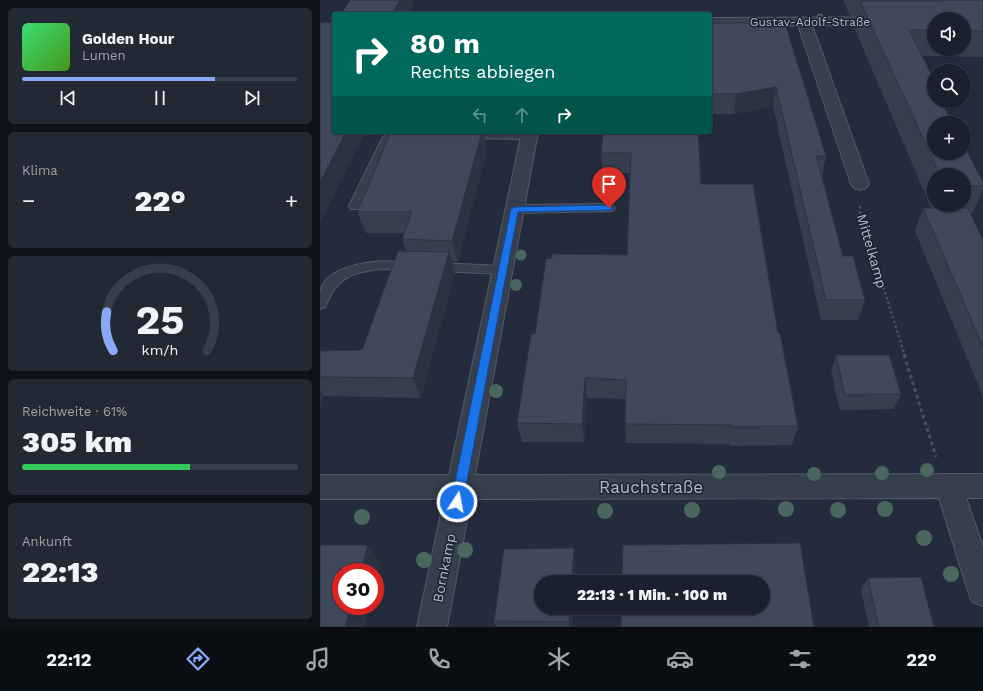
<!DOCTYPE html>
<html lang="de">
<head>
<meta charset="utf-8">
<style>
  body { margin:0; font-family:"Work Sans",sans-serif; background:#232835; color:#f1f3f6; height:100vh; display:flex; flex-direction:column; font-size:15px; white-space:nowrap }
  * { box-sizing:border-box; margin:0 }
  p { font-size:13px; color:#9fa3aa }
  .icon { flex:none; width:22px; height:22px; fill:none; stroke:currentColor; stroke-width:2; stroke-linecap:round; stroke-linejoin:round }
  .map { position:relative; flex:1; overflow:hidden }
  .panel { display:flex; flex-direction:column; gap:8px; padding:8px; background:#0e1219; width:320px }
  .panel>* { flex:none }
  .top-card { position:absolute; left:12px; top:12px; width:380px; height:122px; border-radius:4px; box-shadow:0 1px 3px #0004,0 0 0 1px #383e49; background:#00695c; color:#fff; overflow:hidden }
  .tools { position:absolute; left:607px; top:12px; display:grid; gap:8px }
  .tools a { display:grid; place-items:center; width:44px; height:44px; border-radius:50%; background:#1a202d; box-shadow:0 1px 3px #0004,0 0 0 1px #383e49; font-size:20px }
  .speed { position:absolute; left:12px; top:563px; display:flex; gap:8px; font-size:20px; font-weight:700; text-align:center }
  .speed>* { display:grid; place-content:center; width:52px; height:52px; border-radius:50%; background:#1a202d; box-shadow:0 1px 3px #0004,0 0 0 1px #383e49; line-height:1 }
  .speed .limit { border:6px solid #d22; background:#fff; color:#111 }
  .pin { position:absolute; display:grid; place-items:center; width:34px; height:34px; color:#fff; margin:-41px -17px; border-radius:50% 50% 50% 0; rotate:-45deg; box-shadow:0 0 4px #0007 }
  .pin .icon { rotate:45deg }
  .me { position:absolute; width:44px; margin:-22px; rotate:11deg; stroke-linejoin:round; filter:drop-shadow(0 0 3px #0008) }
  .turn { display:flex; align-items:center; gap:14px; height:84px; padding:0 12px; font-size:18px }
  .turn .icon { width:52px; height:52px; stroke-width:2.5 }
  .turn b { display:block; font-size:28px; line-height:34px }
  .lanes { display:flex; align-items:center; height:38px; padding:0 12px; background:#0003; justify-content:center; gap:20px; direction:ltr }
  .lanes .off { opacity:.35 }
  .big { font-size:30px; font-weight:800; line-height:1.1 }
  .panel .widget { flex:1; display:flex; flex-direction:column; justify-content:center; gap:6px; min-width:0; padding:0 14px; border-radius:6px; background:#232835 }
  .panel .dial { align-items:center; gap:0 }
  .dial svg { height:104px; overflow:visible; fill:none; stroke:#383e49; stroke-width:7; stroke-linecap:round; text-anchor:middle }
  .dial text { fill:#f1f3f6; stroke:none }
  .song { display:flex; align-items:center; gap:12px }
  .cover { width:48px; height:48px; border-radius:6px; background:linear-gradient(135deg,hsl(140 70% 55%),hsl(100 70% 35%)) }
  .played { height:4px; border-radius:2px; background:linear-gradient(90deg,#88a9f7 70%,#383e49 70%) }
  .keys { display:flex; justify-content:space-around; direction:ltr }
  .heat { display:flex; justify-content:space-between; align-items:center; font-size:22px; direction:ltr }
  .charge { height:6px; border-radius:3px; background:linear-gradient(90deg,#34c759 61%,#383e49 0) }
  .trip { position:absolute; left:214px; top:575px; width:236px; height:40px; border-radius:20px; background:#1a202d; box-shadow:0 1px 3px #0004,0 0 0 1px #383e49; font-weight:800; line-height:40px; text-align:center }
  .tabs { display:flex; height:64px; justify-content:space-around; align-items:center; background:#0a0d12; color:#9fa3aa }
  .tabs .icon { width:28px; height:28px }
  .tabs .active { color:#88a9f7 }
  .tabs b { font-size:18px; color:#f1f3f6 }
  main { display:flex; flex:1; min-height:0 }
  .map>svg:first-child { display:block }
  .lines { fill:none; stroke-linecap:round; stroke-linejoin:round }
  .service-casing { stroke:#525967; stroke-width:2 }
  .minor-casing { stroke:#525967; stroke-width:2 }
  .tertiary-casing { stroke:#525967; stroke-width:2 }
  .path-far1 { stroke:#43555a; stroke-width:2.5; stroke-dasharray:2.5 2.5; stroke-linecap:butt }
  .path { stroke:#43555a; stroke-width:3; stroke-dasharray:3.5 3.5; stroke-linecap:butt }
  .service { fill:#373e4c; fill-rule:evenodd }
  .minor { fill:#373e4c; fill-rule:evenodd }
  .tertiary { fill:#373e4c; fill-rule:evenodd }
  .tree { fill:#4a675d }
  .wall { fill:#363f4e; fill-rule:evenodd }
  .shaded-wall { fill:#2c3340 }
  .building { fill:#3f495b; stroke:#2c3340 }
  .route { fill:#1a73e8; stroke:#114b97 }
  .labels { text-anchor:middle; stroke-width:3; stroke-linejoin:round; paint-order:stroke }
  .far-street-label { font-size:12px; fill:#b2b9c7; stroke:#1c2331 }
  .street-label { font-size:14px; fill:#b2b9c7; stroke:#1c2331 }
  .near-street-label { font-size:17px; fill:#b2b9c7; stroke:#1c2331 }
</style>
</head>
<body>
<main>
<section class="panel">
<div class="widget">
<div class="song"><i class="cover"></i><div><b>Golden Hour</b><p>Lumen</p></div></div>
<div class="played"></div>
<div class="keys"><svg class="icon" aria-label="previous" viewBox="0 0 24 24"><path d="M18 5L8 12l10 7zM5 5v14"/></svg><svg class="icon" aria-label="pause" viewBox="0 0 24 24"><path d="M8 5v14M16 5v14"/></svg><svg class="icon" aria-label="next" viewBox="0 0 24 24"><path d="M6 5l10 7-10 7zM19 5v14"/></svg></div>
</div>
<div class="widget"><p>Klima</p>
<div class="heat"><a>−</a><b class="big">22°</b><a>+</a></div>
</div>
<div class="widget dial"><svg viewBox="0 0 100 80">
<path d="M14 69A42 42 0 1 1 86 69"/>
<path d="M14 69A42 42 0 0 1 9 39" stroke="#88a9f7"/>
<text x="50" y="56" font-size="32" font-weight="700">25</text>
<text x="50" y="72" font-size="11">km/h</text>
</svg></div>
<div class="widget"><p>Reichweite · 61%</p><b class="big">305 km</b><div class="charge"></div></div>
<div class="widget"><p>Ankunft</p><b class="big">22:13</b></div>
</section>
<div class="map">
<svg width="663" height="627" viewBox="0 0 663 627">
  <rect width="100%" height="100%" fill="#232b3c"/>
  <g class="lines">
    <defs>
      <g id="service">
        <path d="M 147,133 L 209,133 L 214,136 L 209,139 L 143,138 L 142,136 L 143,134 Z"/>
        <path d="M 68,134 L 85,134 L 90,137 L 85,140 L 72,140 L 41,206 L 39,209 L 31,209 L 29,206 L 63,137 Z"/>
        <path d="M 289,204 L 293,205 L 295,208 L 293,211 L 195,213 L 191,212 L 189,209 L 191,206 L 195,205 Z"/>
        <path d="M 64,261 L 95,263 L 97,266 L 95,269 L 91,270 C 68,269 34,266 17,286 C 11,292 9,300 5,307 L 0,309 C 0,304 0,298 0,293 C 4,268 44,262 64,261 Z"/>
        <path d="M 117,263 L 183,266 L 187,267 L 189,270 L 187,273 L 183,274 L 117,271 L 113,270 L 111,267 L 113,264 Z"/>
      </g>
      <g id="minor">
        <path d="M 484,18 L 489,19 L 491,22 L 549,184 L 546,188 L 540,190 L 534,188 L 531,184 L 477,22 L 479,19 Z"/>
        <path d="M 202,132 L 218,132 L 155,475 L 663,474 L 663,498 L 646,498 L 663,547 L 663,606 L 652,602 L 648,591 L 619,498 L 151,499 L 127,627 L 97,627 L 124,499 L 0,499 L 0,475 L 129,475 Z"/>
      </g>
      <path id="tertiary" d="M 614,17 L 619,19 L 614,19 L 614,25 L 390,26 L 390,18 Z"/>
    </defs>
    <!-- service casing -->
    <use href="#service" class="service-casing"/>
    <!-- minor casing -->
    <use href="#minor" class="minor-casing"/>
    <!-- tertiary casing -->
    <use href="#tertiary" class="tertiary-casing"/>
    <!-- path-far1 -->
    <path class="path-far1" d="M 540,206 L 540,213 L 585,356"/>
    <!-- path -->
    <path class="path" d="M 584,355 L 616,457"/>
    <!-- service -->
    <use href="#service" class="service"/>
    <!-- minor -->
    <use href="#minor" class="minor"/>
    <!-- tertiary -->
    <use href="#tertiary" class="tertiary"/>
  </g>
  <!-- trees -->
  <g class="tree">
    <circle cx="500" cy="17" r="3.5"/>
    <circle cx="201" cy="255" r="5.5"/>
    <circle cx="196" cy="285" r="6"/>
    <circle cx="176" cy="391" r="7"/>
    <circle cx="607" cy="470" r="7"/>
    <circle cx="399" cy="472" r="7"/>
    <circle cx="562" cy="473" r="7"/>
    <circle cx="494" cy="474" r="7"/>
    <circle cx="466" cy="509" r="8"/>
    <circle cx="565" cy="509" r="8"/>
    <circle cx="372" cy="510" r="8"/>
    <circle cx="518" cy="510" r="8"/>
    <circle cx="285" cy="511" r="8"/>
    <circle cx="42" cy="517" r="8"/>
    <circle cx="604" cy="538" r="8"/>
    <circle cx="145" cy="550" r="8"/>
    <circle cx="104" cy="560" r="8"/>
    <circle cx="631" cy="574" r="8"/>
  </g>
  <!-- wall -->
  <g class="wall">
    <path d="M 523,0 L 663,0 L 663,57 L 602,56 L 614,80 L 612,85 L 663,182 L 663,190 L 652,214 L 651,214 L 663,240 L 663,397 L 595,231 L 603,208 L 611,208 L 534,27 L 537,16 L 530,16 ZM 614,19 L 644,19 L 644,49 L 614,49 ZM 614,175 L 644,175 L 644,205 L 614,205 Z"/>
    <path d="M 390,23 L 465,23 L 506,156 L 502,176 L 523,256 L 545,300 L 538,320 L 501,320 L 453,106 L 414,114 L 390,114 Z"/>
    <path d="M 71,132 L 167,132 L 163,132 L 167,149 L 138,262 L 132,261 L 135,272 L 101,398 L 4,396 L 0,408 L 0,351 L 42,350 L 86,251 L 82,239 L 84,233 L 46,233 L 37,212 Z"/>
    <path d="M 283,132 L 381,184 L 458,333 L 478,426 L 472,445 L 410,446 L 409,444 L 308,443 L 306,443 L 305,424 L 306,399 L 267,398 L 264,442 L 202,442 L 197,423 L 215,334 L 307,255 L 310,173 L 283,173 L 281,153 Z"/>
    <path d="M 516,355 L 581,394 L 574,409 L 520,410 L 511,371 Z"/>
    <path d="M 256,561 L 221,608 L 253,608 L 252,627 L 176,627 L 174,621 Z"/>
    <path d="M 548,578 L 614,627 L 549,627 L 541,590 Z"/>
  </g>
  <!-- shaded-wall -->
  <g class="shaded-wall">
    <path d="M 80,0 L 93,0 L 94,3 L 88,14 L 72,14 Z"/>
    <path d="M 456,87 L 453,106 L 414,114 L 416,94 Z"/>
    <path d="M 26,132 L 45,132 L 0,223 L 0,182 Z"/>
    <path d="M 159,132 L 163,132 L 167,149 L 138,262 L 132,241 Z"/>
    <path d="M 129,252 L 135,272 L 101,398 L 93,378 Z"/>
    <path d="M 265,378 L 267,398 L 264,442 L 262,424 Z"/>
    <path d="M 0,389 L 4,396 L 0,408 Z"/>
    <path d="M 48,545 L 61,563 L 55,586 L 55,572 L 41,572 Z"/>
    <path d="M 254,548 L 256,561 L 255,582 L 252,582 Z"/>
    <path d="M 31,606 L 50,606 L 44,627 L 25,627 Z"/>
    <path d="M 250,608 L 253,608 L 252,627 L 250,627 L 249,622 Z"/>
  </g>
  <!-- building -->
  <g class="building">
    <path d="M 30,0 L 80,0 L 72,14 L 21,14 Z"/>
    <path d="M 622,0 L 663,0 L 663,31 L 644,30 L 644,19 L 614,19 L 614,30 L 589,30 L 614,80 L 610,80 L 614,88 L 614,101 L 621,101 L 632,123 L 614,123 L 614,153 L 644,153 L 644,145 L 663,182 L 663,186 L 644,186 L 644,175 L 620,175 L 540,1 L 622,1 Z"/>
    <path d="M 14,22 L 14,132 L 26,132 L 0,182 L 0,23 Z"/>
    <path d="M 390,23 L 465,23 L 506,156 L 496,156 L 523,256 L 533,256 L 545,300 L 506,300 L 456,87 L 416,94 L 390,94 Z"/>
    <path d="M 71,132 L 162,132 L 132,241 L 82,239 L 92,212 L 37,212 Z"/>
    <path d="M 283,132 L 378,132 L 381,184 L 433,184 L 458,333 L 460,333 L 478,426 L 413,427 L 412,425 L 307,424 L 305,424 L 306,380 L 265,378 L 262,424 L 197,423 L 211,334 L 215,334 L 226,259 L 232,258 L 232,254 L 307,255 L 311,153 L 281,153 Z"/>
    <path d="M 603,208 L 648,208 L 663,240 L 663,347 Z"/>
    <path d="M 78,251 L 129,252 L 93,378 L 0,377 L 0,351 L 42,350 Z"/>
    <path d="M 516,355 L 569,355 L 581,394 L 525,395 Z"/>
    <path d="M 480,543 L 494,627 L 301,627 L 301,608 L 443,608 L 443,582 L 302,582 L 303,545 Z"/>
    <path d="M 0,545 L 48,545 L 41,572 L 21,572 L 21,606 L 31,606 L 25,627 L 0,627 Z"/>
    <path d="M 254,548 L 252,582 L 221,582 L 221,608 L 250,608 L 249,622 L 174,621 L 184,549 Z"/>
    <path d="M 601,577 L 614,627 L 559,627 L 548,578 Z"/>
  </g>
  <!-- route -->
  <path class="route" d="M 289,205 L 292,206 L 292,210 L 198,212 L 143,502 L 141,506 L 137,508 L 133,506 L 131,502 L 191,209 L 195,207 Z"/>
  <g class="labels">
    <!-- far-street labels -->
    <g class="far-street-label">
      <text x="490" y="26">Gustav-Adolf-Straße</text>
    </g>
    <!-- street labels -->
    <g class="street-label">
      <text transform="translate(552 251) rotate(74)" y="5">Mittelkamp</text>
      <text transform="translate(124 568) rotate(-79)" y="5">Bornkamp</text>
    </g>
    <!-- near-street labels -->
    <g class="near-street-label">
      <text x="331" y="493">Rauchstraße</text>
    </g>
  </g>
</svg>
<div class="tools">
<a><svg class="icon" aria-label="sound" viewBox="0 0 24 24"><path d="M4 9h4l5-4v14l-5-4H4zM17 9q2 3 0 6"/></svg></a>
<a><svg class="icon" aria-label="search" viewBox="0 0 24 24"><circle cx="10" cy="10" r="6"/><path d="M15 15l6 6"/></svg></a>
<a>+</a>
<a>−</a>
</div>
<div class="speed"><div class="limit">30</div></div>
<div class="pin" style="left:289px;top:208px;background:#d93025"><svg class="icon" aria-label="arrive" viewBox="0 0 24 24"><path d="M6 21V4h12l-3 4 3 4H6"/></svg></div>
<svg class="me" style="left:137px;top:502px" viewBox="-20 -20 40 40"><circle r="17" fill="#1a73e8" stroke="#fff" stroke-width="3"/><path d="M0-11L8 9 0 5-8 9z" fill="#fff"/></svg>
<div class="trip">22:13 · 1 Min. · 100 m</div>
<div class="top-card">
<div class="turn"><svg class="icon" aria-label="right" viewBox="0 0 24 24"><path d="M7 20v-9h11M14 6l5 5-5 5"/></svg><div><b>80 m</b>Rechts abbiegen</div></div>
<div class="lanes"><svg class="icon off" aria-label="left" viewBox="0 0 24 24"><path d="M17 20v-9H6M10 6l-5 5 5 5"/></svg><svg class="icon off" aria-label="ahead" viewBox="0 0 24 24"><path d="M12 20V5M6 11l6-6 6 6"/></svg><svg class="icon" aria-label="right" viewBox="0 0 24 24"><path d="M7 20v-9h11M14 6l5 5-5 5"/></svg></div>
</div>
</div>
</main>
<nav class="tabs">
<b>22:12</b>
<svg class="icon active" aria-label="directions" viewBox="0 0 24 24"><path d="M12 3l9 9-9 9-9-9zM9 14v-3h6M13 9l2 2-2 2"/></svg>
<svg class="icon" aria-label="music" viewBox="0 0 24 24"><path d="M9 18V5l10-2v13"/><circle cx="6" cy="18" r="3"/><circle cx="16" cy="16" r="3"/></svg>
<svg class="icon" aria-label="phone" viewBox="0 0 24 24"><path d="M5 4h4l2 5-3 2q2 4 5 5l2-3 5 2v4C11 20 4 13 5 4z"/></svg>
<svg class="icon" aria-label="climate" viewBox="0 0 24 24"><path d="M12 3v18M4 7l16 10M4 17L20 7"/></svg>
<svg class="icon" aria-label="car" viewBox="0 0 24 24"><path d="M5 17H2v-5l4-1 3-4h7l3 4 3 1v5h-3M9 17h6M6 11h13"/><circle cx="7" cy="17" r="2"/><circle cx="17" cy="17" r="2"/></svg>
<svg class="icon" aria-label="filters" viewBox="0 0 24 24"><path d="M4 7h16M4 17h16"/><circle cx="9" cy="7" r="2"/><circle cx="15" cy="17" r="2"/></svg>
<b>22°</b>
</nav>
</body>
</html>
